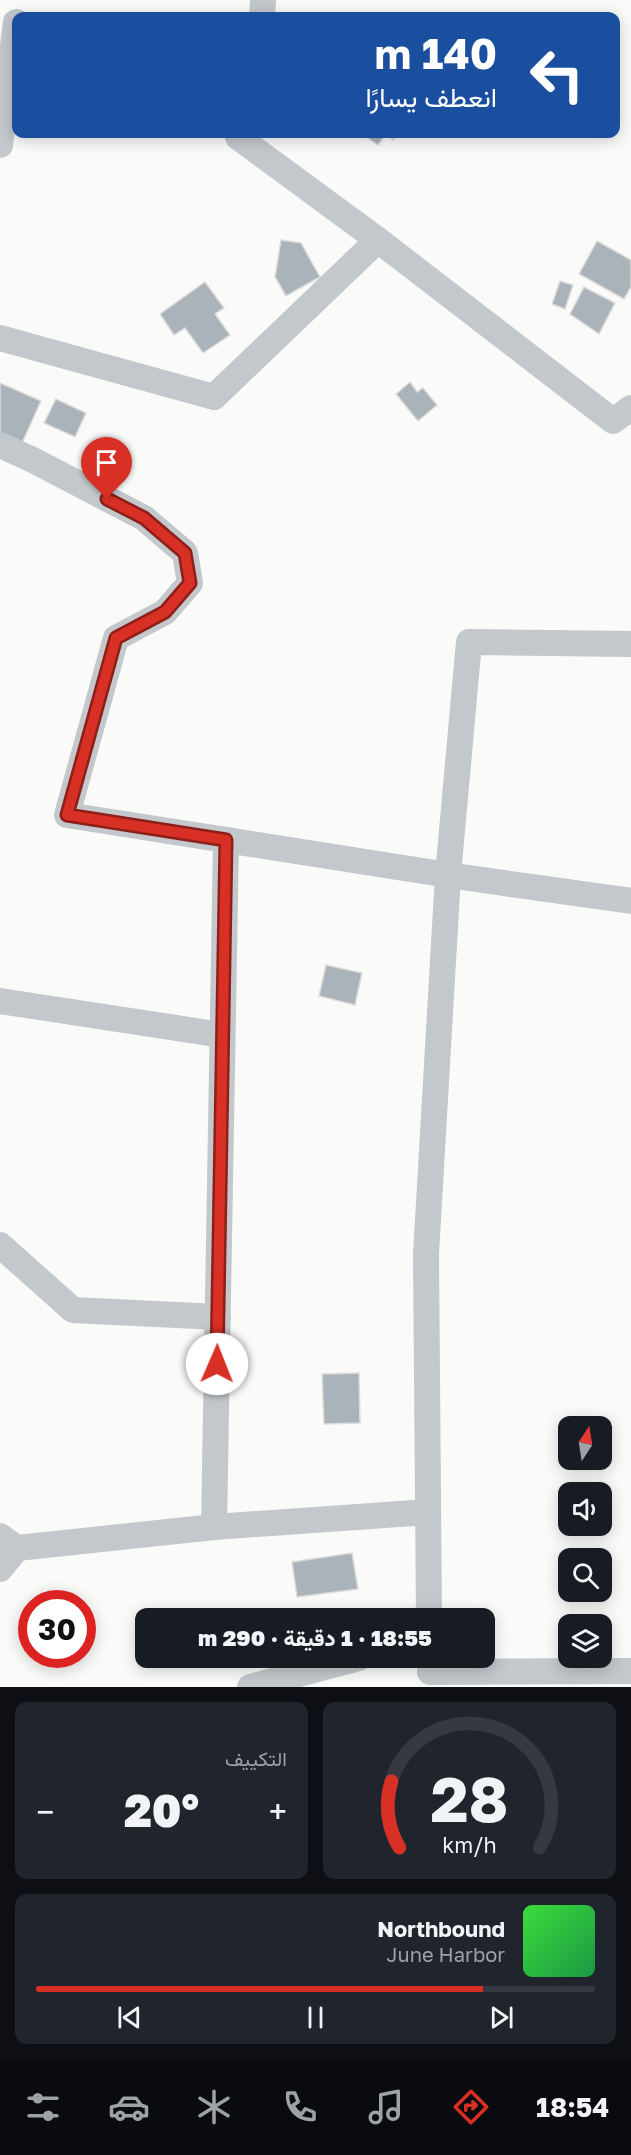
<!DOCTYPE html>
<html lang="ar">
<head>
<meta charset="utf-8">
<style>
  body { margin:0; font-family:"Golos Text",Vazirmatn,sans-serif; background:#20242c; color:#f1f3f6; direction:rtl; height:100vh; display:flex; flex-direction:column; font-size:22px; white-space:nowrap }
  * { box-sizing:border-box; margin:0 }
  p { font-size:20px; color:#9ea1a6 }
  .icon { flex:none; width:33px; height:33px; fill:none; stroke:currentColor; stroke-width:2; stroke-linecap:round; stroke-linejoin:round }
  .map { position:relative; height:1687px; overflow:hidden; direction:ltr }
  .details { display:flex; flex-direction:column; gap:15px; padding:15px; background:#0d0f14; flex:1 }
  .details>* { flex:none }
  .guide { position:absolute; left:12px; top:12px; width:608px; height:126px; border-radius:12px; box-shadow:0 3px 15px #0003; direction:rtl; background:#1a4fa0; color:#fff; overflow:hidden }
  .needle { width:39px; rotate:12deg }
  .controls { position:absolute; left:558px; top:1416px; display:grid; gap:12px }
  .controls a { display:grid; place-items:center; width:54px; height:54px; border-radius:12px; background:#171b24; box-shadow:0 3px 15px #0003; font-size:30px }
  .speed { position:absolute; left:18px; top:1590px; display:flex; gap:12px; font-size:30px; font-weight:700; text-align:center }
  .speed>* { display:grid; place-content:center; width:78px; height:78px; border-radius:50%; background:#171b24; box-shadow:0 3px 15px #0003; line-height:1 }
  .speed .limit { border:9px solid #d22; background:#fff; color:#111 }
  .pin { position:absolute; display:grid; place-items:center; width:51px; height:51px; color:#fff; margin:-62px -26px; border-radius:50% 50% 50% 0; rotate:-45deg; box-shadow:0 0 6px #0007 }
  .pin .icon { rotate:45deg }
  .me { position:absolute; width:66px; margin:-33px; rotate:1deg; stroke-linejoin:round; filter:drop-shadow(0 0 4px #0008) }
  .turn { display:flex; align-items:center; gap:21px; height:126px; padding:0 24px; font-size:27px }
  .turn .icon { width:78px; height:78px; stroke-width:2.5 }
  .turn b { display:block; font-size:42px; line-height:51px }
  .big { font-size:45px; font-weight:800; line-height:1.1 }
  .details .card { flex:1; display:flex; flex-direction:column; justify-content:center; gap:9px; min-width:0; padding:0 21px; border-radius:12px; background:#20242c }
  .details .dial { align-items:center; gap:0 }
  .dial svg { height:156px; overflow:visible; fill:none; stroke:#363941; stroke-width:7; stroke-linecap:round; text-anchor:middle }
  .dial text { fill:#f1f3f6; stroke:none }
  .song { display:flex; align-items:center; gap:18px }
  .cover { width:72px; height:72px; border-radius:9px; background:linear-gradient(135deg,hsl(120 70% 55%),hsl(140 70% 35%)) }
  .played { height:6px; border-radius:3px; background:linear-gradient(90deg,#d93025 80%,#363941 80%) }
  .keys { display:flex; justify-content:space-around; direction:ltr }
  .heat { display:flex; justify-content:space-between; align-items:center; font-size:33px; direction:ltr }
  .details .tiles { flex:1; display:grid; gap:15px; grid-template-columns:1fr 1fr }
  .card:last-child { grid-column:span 2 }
  .trip { position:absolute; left:135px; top:1608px; width:360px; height:60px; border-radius:12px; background:#171b24; box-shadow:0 3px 15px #0003; font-weight:800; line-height:60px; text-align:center; direction:rtl }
  .dock { display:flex; height:96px; justify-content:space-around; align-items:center; background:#090b0e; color:#9ea1a6 }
  .dock .icon { width:42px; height:42px }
  .dock .active { color:#d93025 }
  .dock b { font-size:27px; color:#f1f3f6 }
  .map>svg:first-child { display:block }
  .building { fill:#aab3b9; stroke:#dcdcda; stroke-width:1.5 }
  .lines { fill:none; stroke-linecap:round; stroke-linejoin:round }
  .minor { stroke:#c3c8cc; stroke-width:26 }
  .route-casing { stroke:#8d1f18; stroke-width:15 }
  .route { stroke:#d93025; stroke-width:10 }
</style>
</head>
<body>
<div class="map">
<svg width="631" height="1687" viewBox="0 0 631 1687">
  <rect width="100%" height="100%" fill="#fafaf8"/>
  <!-- building -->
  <g class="building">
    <path d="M 362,134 L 398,134 L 393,140 L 386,134 L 378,145 Z"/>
    <path d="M 281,240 L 301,243 L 320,277 L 286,296 L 275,277 Z"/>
    <path d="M 597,241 L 631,260 L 631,287 L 624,299 L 579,274 Z"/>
    <path d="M 560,281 L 573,285 L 565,309 L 552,304 Z"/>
    <path d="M 205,282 L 224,308 L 215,314 L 230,335 L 203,353 L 185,328 L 174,335 L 160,314 Z"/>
    <path d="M 584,287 L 615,303 L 599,334 L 570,314 Z"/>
    <path d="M 410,382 L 417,392 L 423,388 L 437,405 L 418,421 L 396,394 Z"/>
    <path d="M 0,383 L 41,401 L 22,443 L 0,433 Z"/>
    <path d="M 56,399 L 86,413 L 75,437 L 44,423 Z"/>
    <path d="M 326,965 L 362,973 L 355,1005 L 319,996 Z"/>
    <path d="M 359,1373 L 360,1423 L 324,1424 L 322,1374 Z"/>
    <path d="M 352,1553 L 358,1589 L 297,1597 L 292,1562 Z"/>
  </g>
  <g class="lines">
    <!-- minor -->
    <g class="minor">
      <path d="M 262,16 L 263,0"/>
      <path d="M 239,134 L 238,137 L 378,240 L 613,421 L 631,408"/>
      <path d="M 0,145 L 16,22"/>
      <path d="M 0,338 L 214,397 L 378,240"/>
      <path d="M 0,445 L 33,460 L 144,518 L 185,553 L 190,583 L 165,612 L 116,638 L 67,815 L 448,875 L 631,901"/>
      <path d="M 0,1001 L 222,1035"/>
      <path d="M 0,1245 L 73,1310 L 218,1317"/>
      <path d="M 214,1527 L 226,840"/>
      <path d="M 0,1536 L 17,1548 L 214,1527 L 428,1512"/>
      <path d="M 0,1569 L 17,1548"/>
      <path d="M 429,1618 L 426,1254 L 448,875 L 469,642 L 631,644"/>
      <path d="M 430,1672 L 631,1671"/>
      <path d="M 250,1687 L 359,1658"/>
    </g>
  </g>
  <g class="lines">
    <defs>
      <path id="route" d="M 107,499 L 144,518 L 185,553 L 190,583 L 165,612 L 116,638 L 67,815 L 226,840 L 217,1364"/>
    </defs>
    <!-- route casing -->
    <use href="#route" class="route-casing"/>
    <!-- route -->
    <use href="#route" class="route"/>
  </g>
</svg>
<div class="controls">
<a><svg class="needle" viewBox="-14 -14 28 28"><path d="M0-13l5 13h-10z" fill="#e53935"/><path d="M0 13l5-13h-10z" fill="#9ea1a6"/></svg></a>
<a><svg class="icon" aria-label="sound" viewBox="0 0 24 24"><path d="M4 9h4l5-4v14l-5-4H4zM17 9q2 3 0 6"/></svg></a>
<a><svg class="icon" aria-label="search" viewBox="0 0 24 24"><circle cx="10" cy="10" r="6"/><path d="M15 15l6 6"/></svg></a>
<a><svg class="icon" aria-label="layers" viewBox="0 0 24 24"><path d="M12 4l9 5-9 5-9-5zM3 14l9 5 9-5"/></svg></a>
</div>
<div class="speed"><div class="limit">30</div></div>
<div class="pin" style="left:107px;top:499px;background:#d93025"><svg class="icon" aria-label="arrive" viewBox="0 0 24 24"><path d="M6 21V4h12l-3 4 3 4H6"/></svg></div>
<svg class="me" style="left:217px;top:1364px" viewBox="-20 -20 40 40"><circle r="19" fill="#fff"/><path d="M0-13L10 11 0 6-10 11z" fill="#d93025"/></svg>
<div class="trip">18:55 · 1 دقيقة · 290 m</div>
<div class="guide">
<div class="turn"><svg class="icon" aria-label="left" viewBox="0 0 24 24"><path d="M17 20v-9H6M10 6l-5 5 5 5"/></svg><div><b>140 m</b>انعطف يسارًا</div></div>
</div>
</div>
<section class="details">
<div class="tiles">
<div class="card dial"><svg viewBox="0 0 100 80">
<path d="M14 69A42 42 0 1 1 86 69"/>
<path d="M14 69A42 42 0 0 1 10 35" stroke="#d93025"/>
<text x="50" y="56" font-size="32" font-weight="700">28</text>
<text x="50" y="72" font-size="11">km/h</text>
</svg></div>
<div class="card"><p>التكييف</p>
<div class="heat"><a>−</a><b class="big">20°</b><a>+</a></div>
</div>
<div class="card">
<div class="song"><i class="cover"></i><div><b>Northbound</b><p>June Harbor</p></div></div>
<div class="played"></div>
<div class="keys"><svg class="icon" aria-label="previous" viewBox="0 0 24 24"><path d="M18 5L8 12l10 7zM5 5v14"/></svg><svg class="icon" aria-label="pause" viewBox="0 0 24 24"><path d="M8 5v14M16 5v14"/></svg><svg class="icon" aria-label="next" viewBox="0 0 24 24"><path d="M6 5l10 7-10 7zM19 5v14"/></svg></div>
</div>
</div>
</section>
<nav class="dock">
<b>18:54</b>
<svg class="icon active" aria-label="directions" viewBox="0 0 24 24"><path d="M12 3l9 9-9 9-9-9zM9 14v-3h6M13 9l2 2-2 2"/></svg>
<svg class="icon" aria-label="music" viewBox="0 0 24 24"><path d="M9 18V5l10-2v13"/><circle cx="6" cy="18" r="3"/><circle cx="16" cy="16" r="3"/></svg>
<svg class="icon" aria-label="phone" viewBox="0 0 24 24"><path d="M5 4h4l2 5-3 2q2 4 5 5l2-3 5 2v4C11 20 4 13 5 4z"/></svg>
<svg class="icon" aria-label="climate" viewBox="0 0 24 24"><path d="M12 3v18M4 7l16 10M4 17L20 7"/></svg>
<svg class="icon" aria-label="car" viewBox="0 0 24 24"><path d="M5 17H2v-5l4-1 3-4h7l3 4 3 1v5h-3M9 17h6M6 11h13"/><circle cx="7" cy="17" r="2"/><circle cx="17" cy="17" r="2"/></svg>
<svg class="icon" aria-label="filters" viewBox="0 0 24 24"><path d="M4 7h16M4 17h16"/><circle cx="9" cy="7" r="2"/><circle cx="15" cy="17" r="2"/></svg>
</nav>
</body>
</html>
